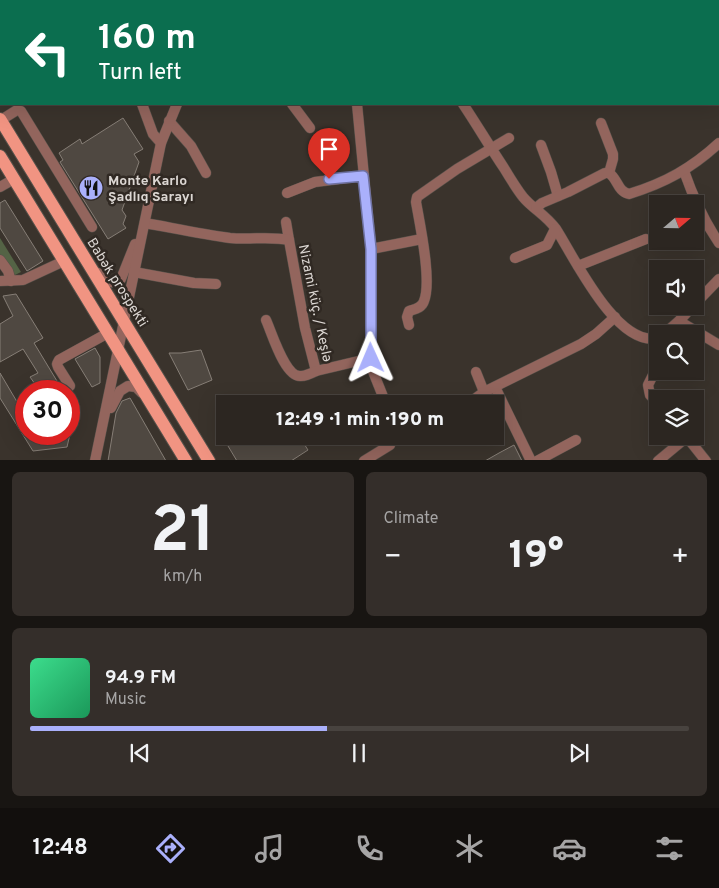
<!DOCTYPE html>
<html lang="en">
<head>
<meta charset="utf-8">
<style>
  body { margin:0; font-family:Overpass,sans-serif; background:#342e2a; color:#f1f3f6; height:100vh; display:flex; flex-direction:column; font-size:19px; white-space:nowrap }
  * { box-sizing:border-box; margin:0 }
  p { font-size:16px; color:#a6a5a5 }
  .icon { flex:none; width:28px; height:28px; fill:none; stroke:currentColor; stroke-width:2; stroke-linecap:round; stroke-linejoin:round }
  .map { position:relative; height:460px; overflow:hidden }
  .drawer { display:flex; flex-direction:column; gap:12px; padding:12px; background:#181512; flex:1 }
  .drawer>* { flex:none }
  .guide { position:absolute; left:0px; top:0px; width:720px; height:105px; box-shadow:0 5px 20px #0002,0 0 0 1px #48433f; background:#0b6e4f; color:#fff; overflow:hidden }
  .needle { width:32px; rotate:70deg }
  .controls { position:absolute; left:649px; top:195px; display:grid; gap:10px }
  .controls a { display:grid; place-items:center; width:55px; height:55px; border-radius:0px; background:#2c2621; box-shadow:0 5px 20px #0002,0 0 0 1px #48433f; font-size:25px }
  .speed { position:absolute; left:15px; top:380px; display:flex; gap:10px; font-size:25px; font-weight:700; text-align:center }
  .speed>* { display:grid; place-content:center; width:65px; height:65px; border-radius:50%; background:#2c2621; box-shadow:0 5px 20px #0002,0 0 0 1px #48433f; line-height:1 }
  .speed .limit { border:8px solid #d22; background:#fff; color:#111 }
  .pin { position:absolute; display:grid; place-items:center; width:42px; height:42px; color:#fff; margin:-51px -21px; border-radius:50% 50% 50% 0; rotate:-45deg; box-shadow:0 0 5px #0007 }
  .pin .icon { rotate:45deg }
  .me { position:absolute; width:55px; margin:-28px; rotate:359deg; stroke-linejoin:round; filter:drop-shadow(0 0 4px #0008) }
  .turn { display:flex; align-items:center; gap:18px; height:105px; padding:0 15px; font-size:22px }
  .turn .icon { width:65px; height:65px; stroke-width:2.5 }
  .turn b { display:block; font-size:35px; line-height:42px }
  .big { font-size:38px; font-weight:800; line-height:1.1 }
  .drawer .tile { flex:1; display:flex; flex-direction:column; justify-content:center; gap:8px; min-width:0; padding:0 18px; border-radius:8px; background:#342e2a }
  .drawer .dial { align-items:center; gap:0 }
  .dial b { font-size:65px; line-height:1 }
  .song { display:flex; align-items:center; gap:15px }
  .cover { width:60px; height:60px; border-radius:8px; background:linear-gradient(135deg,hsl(150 70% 55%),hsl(150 70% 35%)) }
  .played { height:5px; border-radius:2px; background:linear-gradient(90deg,#aab0fb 45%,#48433f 45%) }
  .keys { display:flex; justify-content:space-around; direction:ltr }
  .heat { display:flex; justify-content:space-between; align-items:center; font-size:28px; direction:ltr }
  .drawer .tiles { flex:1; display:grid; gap:12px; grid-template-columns:1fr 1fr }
  .tile:last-child { grid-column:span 2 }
  .trip { position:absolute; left:216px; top:395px; width:288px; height:50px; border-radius:0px; background:#2c2621; box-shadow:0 5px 20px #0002,0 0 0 1px #48433f; font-weight:800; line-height:50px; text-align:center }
  .menu { display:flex; height:80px; justify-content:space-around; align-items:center; background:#120f0d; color:#a6a5a5 }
  .menu .icon { width:35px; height:35px }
  .menu .current { color:#aab0fb }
  .menu b { font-size:22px; color:#f1f3f6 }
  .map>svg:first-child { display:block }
  .green { fill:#546345 }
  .building { fill:#4f4841; stroke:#867e76 }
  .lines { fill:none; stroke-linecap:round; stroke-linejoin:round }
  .minor-casing { stroke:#57514a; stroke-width:11 }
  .major-casing { stroke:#57514a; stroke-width:14 }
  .minor { stroke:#93655d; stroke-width:10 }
  .major { stroke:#f19482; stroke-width:12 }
  .route-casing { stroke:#6e72a3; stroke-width:12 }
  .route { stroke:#aab0fb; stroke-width:9 }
  .labels { text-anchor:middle; stroke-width:5; stroke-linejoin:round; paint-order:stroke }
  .poi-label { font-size:14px; font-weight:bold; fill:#dcd7d3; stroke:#302923; text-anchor:start }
  .street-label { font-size:14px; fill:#dcd7d3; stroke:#302923 }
</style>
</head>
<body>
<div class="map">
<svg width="719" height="461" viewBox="0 0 719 461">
  <rect width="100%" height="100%" fill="#3a332c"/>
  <!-- green -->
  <path class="green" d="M 0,238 L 21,272 L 15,275 L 0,255 Z"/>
  <!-- building -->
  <g class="building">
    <path d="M 123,118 L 143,149 L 134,154 L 139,162 L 122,210 L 126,216 L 123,224 L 126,228 L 108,239 L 60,162 L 63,160 L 59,153 L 80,139 L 82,144 Z"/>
    <path d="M 5,200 L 43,261 L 27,271 L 0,228 L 0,203 Z"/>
    <path d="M 16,294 L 43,338 L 34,343 L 63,391 L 40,391 L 30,377 L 38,373 L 23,349 L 0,362 L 0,324 L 13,316 L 3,296 Z"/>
    <path d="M 95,348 L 100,357 L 100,383 L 92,387 L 75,359 Z"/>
    <path d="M 201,350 L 212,380 L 188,390 L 169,353 L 181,353 Z"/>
    <path d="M 0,373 L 23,412 L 26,410 L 26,434 L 70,434 L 67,447 L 33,451 L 0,398 Z"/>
    <path d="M 130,398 L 166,461 L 108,461 L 116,413 L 122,401 Z"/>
    <path d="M 222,436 L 299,436 L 308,450 L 291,461 L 237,461 Z"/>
    <path d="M 514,445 L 522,461 L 485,461 L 499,453 Z"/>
  </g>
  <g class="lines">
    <defs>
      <g id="minor">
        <path d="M 278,0 L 280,1"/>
        <path d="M 342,0 L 342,1"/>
        <path d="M 455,0 L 455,1"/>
        <path d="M 599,0 L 600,1"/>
        <path d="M 29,1 L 32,0"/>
        <path d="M 176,1 L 177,0"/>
        <path d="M 544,1 L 547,0"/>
        <path d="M 0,15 L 1,15"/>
        <path d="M 142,104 L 153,134 L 161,143"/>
        <path d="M 292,104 L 310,128"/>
        <path d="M 357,104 L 371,249 L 371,358 L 372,369 L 386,404"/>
        <path d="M 463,104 C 477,125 490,147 504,168 C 510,178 516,188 523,197 C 533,209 546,215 556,229 C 574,257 617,348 658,338"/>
        <path d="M 1,120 L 17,110 L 21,111 L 92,227"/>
        <path d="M 169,121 L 191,146 L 206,173"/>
        <path d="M 601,123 L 613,154 L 613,159 L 609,173"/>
        <path d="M 541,145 L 551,172 L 558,196"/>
        <path d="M 684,171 C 693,197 704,221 719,243"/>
        <path d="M 609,173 C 618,179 617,191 629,194 C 665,183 692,168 719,143"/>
        <path d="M 0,187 L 14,179"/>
        <path d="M 287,193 L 315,182 L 363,176"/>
        <path d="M 536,208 L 542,203 L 568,192 L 605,173 L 609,173"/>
        <path d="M 286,222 L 289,240"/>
        <path d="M 145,223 C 173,228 202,234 230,238 C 250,240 270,236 289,240 L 305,328 L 316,371 L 371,358"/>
        <path d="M 371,249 L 422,239"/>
        <path d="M 515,258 L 547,245 L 555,229"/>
        <path d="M 0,260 L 8,271 L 11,281"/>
        <path d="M 578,266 L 646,239"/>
        <path d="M 134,272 L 194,283 L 216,284"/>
        <path d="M 98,273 C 105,281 110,286 121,279 L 135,244"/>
        <path d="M 0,281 L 23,280 L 64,261"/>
        <path d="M 695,304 L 719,279"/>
        <path d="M 266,320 C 272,333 285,378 301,376 C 306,376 312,373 316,371"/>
        <path d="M 679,321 L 719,345"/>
        <path d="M 409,325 L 407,317 L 409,311 C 415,309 422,308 424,301 C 432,281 420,225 416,202 L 417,197 L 457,169 L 509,138"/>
        <path d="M 664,334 L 679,321 L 693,306"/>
        <path d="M 658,365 L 648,385 L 650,395 L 658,403"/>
        <path d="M 476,372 L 484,392"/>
        <path d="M 70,386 L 58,367 L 57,364 L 59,360 L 108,333"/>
        <path d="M 495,387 L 531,461"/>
        <path d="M 468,404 L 484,392 L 581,344 L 596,334 L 615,317"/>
        <path d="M 111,408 L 120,391 L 128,386 L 136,387 L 142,393"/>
        <path d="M 686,436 L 706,461"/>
        <path d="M 95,461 L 161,143 L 177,104"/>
        <path d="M 364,461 L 390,445"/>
        <path d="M 537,461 L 576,440"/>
        <path d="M 658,461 L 687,437"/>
      </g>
      <g id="major">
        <path d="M 0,119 L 209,461"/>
        <path d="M 0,156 L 186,461"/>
      </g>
    </defs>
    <!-- minor casing -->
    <use href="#minor" class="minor-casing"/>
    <!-- major casing -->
    <use href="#major" class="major-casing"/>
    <!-- minor -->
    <use href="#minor" class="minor"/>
    <!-- major -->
    <use href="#major" class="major"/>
  </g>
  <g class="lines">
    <defs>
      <path id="route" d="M 329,179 L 363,176 L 371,249 L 371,358"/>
    </defs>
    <!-- route casing -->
    <use href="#route" class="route-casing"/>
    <!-- route -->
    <use href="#route" class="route"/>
  </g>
  <!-- icons -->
  <defs>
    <symbol id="restaurant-disc" viewBox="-11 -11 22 22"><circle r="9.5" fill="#aab0fb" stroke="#302923"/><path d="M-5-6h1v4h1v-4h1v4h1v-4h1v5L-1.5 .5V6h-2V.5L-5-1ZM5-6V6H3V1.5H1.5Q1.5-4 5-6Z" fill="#111"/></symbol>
  </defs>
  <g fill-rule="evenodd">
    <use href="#restaurant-disc" x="77" y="174" width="28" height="28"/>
  </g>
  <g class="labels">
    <!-- poi labels -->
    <g class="poi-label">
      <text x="108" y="185">Monte Karlo<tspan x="108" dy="16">Şadlıq Sarayı</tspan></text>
    </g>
    <!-- street labels -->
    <g class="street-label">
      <text transform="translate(118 282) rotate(58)" y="5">Babək prospekti</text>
      <text transform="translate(316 303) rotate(78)" y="5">Nizami küç. / Keşlə</text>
    </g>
  </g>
</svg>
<div class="controls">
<a><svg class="needle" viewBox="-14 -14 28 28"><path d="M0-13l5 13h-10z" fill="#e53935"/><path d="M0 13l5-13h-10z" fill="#a6a5a5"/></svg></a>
<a><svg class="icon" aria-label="sound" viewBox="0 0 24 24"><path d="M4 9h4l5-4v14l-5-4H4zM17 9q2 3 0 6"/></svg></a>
<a><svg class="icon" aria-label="search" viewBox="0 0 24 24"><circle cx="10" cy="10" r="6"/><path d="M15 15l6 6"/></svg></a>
<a><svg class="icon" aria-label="layers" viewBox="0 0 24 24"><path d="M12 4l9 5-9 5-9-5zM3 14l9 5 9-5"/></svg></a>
</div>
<div class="speed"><div class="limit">30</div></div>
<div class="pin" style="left:329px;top:179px;background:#d93025"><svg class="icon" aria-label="arrive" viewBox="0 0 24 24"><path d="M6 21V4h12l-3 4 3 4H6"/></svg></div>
<svg class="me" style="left:371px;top:358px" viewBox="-20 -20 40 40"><path d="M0-17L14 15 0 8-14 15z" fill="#aab0fb" stroke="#fff" stroke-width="4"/></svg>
<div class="trip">12:49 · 1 min · 190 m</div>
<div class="guide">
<div class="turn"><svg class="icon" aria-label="left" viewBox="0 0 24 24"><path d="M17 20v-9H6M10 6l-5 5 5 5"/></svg><div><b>160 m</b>Turn left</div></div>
</div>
</div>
<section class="drawer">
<div class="tiles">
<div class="tile dial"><b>21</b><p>km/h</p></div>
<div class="tile"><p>Climate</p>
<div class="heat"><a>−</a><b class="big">19°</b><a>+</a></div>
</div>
<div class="tile">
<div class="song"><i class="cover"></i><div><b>94.9 FM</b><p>Music</p></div></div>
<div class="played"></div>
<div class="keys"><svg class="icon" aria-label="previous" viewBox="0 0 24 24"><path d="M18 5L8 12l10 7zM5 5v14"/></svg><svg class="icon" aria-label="pause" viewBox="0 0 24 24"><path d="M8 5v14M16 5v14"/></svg><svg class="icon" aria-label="next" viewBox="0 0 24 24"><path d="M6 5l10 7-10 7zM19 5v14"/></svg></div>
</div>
</div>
</section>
<nav class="menu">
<b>12:48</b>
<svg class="icon current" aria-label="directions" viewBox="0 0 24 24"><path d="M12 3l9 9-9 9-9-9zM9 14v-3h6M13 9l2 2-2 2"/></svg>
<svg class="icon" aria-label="music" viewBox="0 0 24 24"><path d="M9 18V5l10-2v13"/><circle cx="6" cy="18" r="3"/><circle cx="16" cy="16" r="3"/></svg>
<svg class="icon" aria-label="phone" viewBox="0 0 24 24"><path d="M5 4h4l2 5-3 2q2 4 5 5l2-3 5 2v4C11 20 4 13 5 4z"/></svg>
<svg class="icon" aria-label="climate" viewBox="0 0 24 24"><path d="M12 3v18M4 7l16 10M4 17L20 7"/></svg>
<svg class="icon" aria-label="car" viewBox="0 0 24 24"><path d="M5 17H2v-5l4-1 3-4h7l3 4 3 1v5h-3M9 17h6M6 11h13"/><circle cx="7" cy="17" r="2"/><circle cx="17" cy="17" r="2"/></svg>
<svg class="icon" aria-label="filters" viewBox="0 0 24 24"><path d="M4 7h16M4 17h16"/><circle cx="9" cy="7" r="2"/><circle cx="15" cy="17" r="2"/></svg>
</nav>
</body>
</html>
